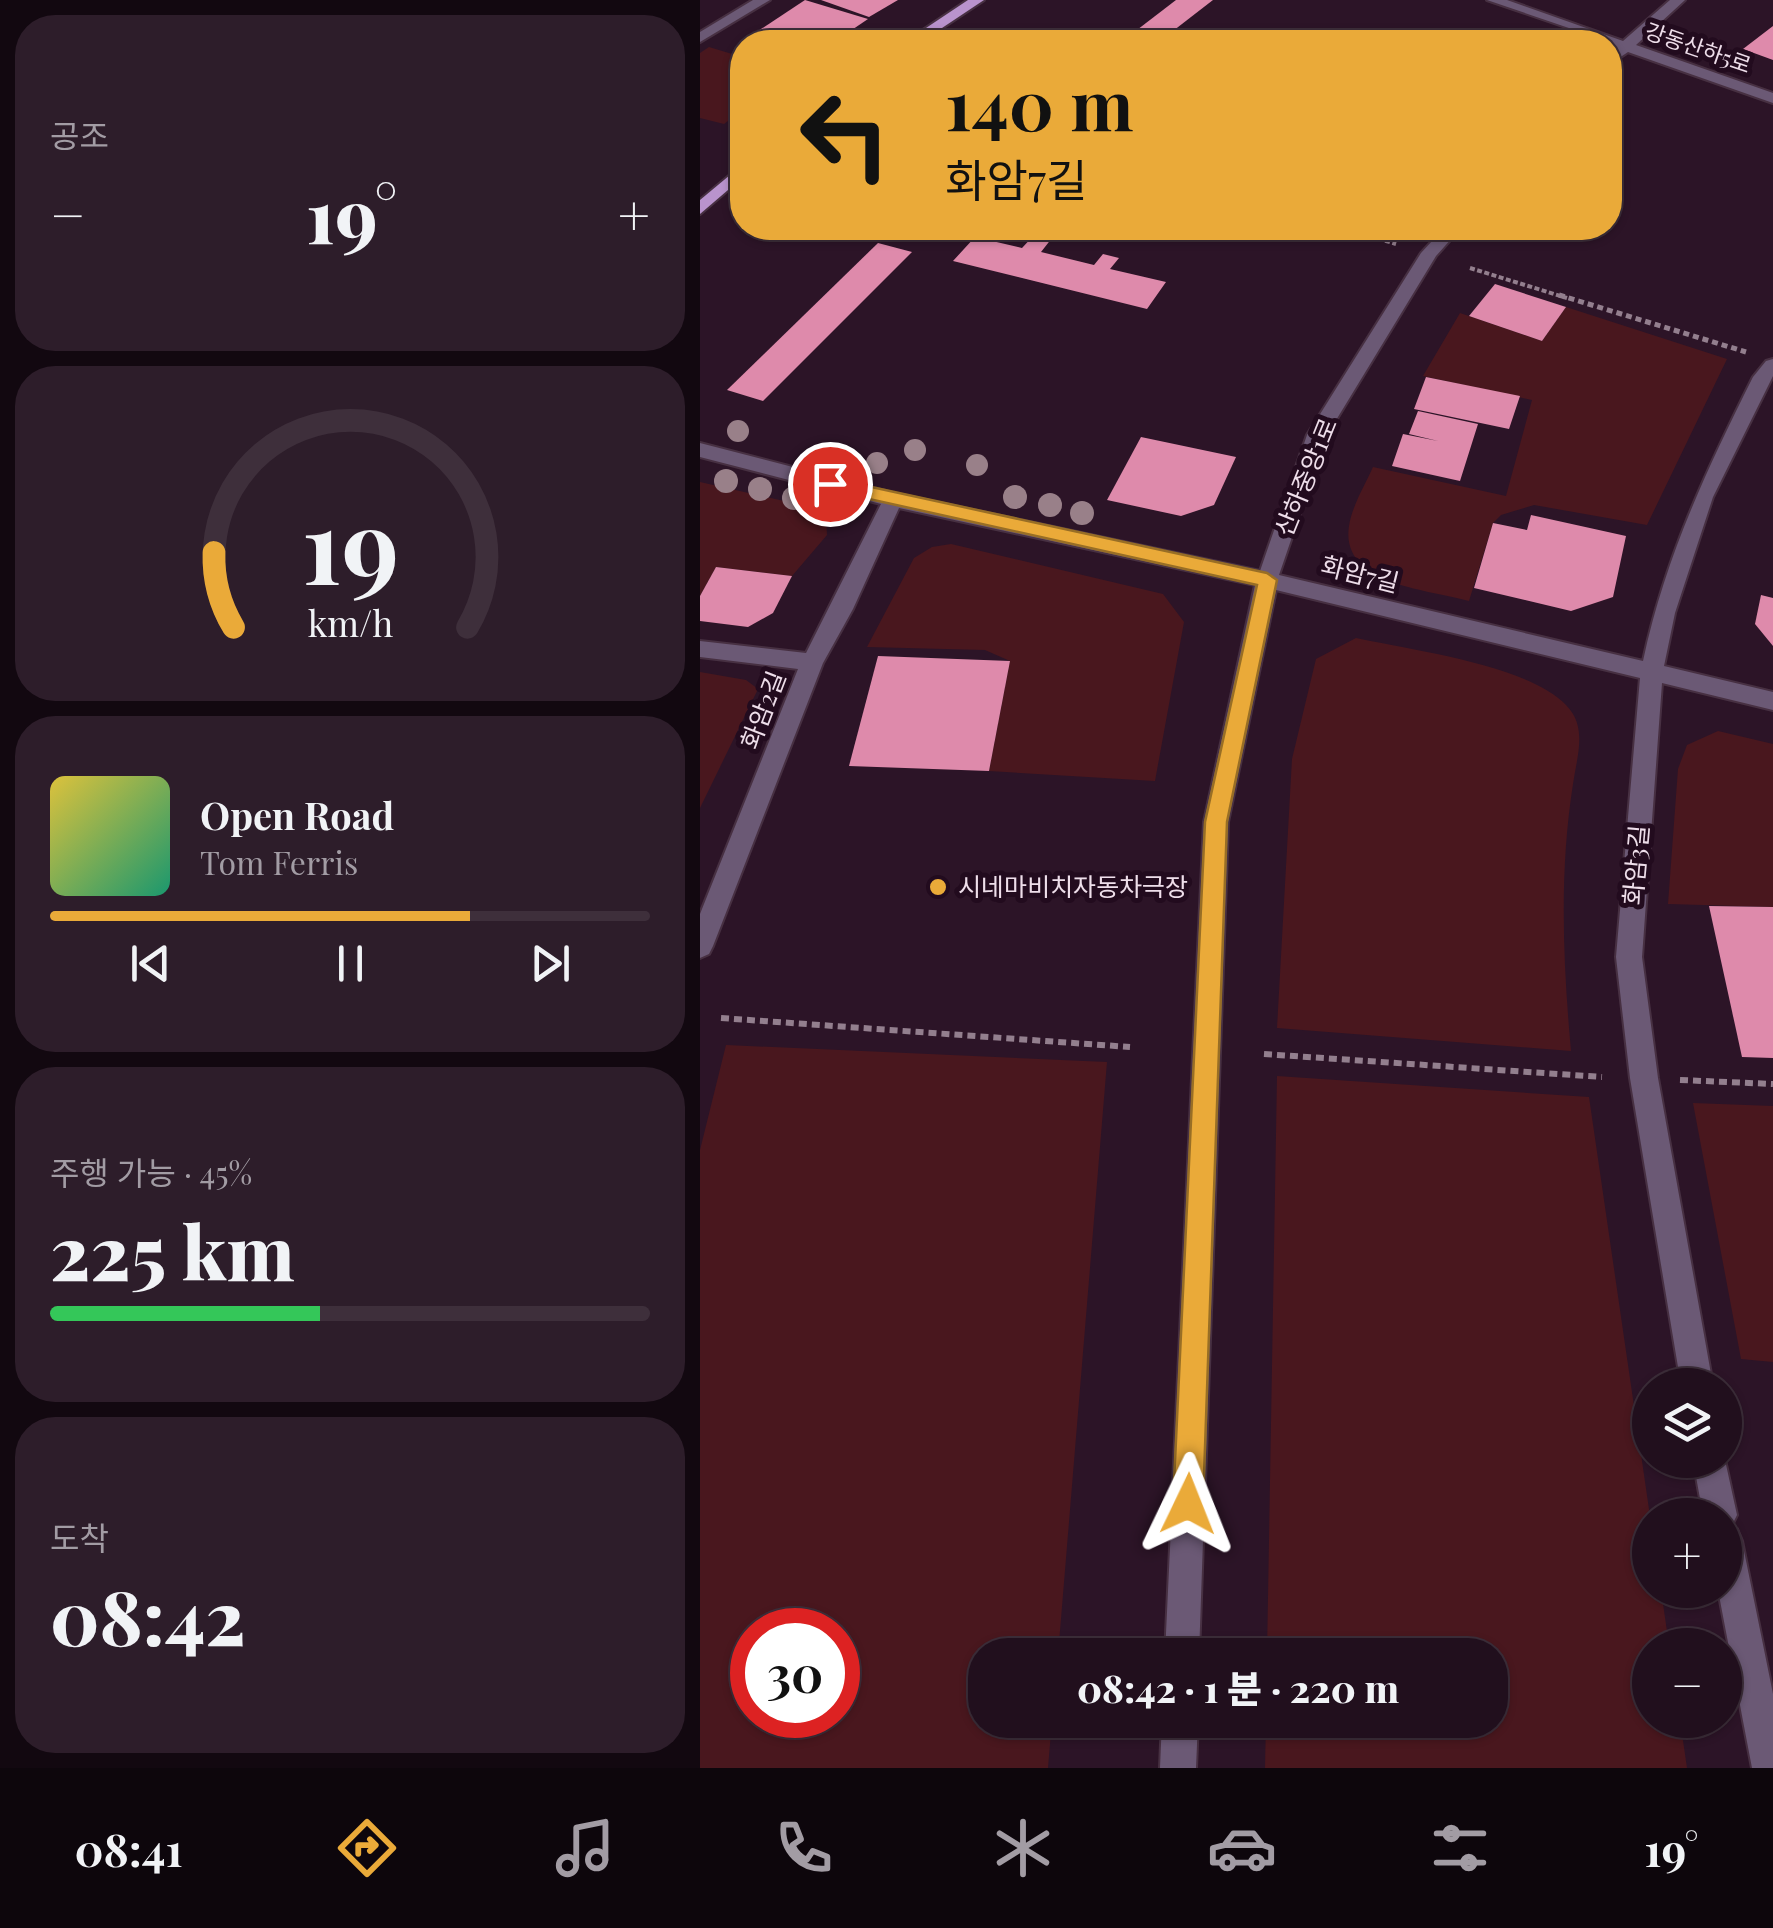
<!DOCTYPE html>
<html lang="ko">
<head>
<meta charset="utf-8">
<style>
  body { margin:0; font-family:"Playfair Display","Noto Sans KR",serif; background:#2d1d2a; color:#f1f3f6; height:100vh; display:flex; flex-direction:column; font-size:38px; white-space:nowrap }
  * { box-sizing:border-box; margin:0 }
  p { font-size:32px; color:#a29ca4 }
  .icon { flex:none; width:55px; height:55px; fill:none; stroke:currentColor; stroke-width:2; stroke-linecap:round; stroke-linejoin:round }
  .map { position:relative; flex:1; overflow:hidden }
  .side { display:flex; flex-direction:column; gap:15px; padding:15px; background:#120810; width:700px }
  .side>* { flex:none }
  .guide { position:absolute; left:30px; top:30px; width:892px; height:210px; border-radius:40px; box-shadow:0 2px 8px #0004,0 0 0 2px #3e2f3b; background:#eaaa39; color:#111; overflow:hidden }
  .fabs { position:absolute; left:932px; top:1368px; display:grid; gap:20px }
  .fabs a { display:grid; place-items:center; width:110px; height:110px; border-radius:50%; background:#210f1d; box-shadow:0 2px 8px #0004,0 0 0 2px #3e2f3b; font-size:50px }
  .speed { position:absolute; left:30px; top:1608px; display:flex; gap:20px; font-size:50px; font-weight:700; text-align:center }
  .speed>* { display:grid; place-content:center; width:130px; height:130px; border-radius:50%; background:#210f1d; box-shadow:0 2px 8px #0004,0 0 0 2px #3e2f3b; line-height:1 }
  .speed .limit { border:15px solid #d22; background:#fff; color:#111 }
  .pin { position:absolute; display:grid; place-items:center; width:85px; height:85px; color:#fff; margin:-42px; border:5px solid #fff; border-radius:50%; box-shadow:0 2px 10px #0007 }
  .me { position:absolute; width:110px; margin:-55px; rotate:2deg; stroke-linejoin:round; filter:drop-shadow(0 0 8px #0008) }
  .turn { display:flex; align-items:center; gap:35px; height:210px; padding:0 50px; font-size:45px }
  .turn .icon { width:130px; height:130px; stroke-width:2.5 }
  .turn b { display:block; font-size:70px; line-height:85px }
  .big { font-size:75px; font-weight:800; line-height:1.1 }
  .side .card { flex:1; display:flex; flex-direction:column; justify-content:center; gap:15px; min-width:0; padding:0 35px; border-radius:40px; background:#2d1d2a }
  .side .dial { align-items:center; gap:0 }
  .dial svg { height:260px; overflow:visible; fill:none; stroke:#3e2f3b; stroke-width:7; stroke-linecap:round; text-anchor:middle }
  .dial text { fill:#f1f3f6; stroke:none }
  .song { display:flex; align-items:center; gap:30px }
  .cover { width:120px; height:120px; border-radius:15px; background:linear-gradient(135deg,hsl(50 70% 55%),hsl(160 70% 35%)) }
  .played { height:10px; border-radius:5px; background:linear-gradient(90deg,#eaaa39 70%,#3e2f3b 70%) }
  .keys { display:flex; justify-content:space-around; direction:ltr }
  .heat { display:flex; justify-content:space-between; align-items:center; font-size:55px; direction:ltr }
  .charge { height:15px; border-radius:8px; background:linear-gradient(90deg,#34c759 45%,#3e2f3b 0) }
  .trip { position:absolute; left:268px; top:1638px; width:540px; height:100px; border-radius:40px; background:#210f1d; box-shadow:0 2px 8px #0004,0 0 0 2px #3e2f3b; font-weight:800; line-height:100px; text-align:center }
  .dock { display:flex; height:160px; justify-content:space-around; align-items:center; background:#0d060c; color:#a29ca4 }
  .dock .icon { width:70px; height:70px }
  .dock .on { color:#eaaa39 }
  .dock b { font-size:45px; color:#f1f3f6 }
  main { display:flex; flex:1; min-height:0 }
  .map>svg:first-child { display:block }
  .green { fill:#49171e; fill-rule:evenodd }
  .building { fill:#de8aab }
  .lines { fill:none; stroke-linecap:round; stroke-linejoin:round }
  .minor-casing { stroke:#473042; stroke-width:4 }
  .major-casing { stroke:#473042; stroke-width:4 }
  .path-far2 { stroke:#937f8e; stroke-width:4; stroke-dasharray:5 2.5; stroke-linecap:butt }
  .path-far1 { stroke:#937f8e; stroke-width:5; stroke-dasharray:6 4; stroke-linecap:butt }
  .path { stroke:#937f8e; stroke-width:6; stroke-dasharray:8 5; stroke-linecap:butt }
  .minor { fill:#6b5975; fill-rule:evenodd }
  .major { fill:#b993cd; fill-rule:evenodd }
  .tree { fill:#998089 }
  .route { fill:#eaaa39; stroke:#986e25; stroke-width:2.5 }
  .poi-dot { fill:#eaaa39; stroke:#220b1e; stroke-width:4 }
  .labels { text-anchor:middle; stroke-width:10; stroke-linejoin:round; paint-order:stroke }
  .far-street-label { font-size:22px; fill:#eedeea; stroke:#220b1e }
  .street-label { font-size:25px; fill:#eedeea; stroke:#220b1e }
  .poi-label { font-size:25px; fill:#eedeea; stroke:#220b1e; text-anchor:start }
</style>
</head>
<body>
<main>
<section class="side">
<div class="card"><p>공조</p>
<div class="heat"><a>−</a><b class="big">19°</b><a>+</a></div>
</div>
<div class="card dial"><svg viewBox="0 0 100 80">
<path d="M14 69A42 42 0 1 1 86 69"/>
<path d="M14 69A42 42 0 0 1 8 46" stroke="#eaaa39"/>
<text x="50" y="56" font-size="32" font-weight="700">19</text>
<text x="50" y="72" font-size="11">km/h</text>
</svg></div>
<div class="card">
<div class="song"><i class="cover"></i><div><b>Open Road</b><p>Tom Ferris</p></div></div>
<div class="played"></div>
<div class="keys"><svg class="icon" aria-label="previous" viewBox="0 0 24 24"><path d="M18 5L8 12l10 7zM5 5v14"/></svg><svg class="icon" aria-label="pause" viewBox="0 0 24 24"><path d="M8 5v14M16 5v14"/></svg><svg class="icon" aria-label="next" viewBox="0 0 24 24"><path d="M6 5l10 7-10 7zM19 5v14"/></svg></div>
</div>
<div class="card"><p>주행 가능 · 45%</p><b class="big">225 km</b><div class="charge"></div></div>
<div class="card"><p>도착</p><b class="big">08:42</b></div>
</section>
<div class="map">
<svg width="1073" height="1768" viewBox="0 0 1073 1768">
  <rect width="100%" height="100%" fill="#2c1427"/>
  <!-- green -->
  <g class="green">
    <path d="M 9,47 L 42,57 L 42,110 L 24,124 L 0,118 L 0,53 Z"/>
    <path d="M 866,307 L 1027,359 L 947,525 L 834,505 L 801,515 L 793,523 L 769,601 C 727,589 640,585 649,526 C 652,506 665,485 673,467 L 806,496 L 832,400 L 723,376 L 760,313 L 842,341 Z"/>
    <path d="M 0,482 L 106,506 L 126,518 L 127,535 L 92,576 L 16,567 L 0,596 Z"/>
    <path d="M 251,544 L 463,594 L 484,622 L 455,781 L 289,771 L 310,661 L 285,650 L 167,647 L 214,558 L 232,547 Z"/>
    <path d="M 656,638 C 711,650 828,665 866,705 C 888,727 877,756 873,784 C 859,873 863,962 871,1051 L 577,1028 L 592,759 L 616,659 Z"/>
    <path d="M 0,672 L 46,680 L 58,689 L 0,808 Z"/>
    <path d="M 1018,731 L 1073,744 L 1073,907 L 968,904 L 978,769 L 987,745 Z"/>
    <path d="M 26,1045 L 407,1062 L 358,1655 L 285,1655 L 285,1720 L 352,1720 L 348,1768 L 0,1768 L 0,1150 ZM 138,1630 L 138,1715 L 52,1715 L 52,1630 Z"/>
    <path d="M 577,1076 L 889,1097 L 950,1516 L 950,1590 L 961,1590 L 969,1645 L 950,1645 L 950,1720 L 980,1720 L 987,1768 L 565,1768 L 566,1720 L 790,1720 L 790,1655 L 567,1655 Z"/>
    <path d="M 993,1103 L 1073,1106 L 1073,1362 L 1041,1359 Z"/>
  </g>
  <!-- building -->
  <g class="building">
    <path d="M 105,0 L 168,19 L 134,42 L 67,42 L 49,37 Z"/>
    <path d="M 121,0 L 198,0 L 169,17 Z"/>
    <path d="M 476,0 L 513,0 L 460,41 L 433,33 Z"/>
    <path d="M 1073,26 L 1073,60 L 1043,49 Z"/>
    <path d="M 335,234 L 352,238 L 341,252 L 394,265 L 403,254 L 419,258 L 410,269 L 466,282 L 447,309 L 253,261 L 275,237 L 322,248 Z"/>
    <path d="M 178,243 L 212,252 L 63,401 L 27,390 Z"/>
    <path d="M 795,284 L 866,307 L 842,341 L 769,316 Z"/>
    <path d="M 726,377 L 820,396 L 809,429 L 714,409 Z"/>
    <path d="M 718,411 L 778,424 L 760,481 L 692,466 L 703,434 L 738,441 L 709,434 Z"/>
    <path d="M 441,437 L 536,457 L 514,505 L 481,516 L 407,500 Z"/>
    <path d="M 831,515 L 926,536 L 913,597 L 871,611 L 774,588 L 793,523 L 827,530 Z"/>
    <path d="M 16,567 L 92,576 L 73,613 L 48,627 L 0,621 L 0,596 Z"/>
    <path d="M 1061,595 L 1073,598 L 1073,646 L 1055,624 Z"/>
    <path d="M 178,656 L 310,661 L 289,771 L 149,766 Z"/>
    <path d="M 1009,906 L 1073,907 L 1073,1058 L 1042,1057 Z"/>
  </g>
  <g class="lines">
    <defs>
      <g id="minor">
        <path d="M 53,0 L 70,0 L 0,42 L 0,32 Z"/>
        <path d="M 787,0 L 807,0 L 923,41 L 970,0 L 985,0 L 936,45 L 1073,93 L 1073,103 L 928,52 L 910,64 L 910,52 L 916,48 L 910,42 Z"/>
        <path d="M 744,228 L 761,228 L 736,256 L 627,435 L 579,575 L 943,661 C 965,558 1006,471 1053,377 L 1066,361 L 1073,359 L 1073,376 L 1013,497 L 975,613 L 964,666 L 1073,692 L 1073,710 L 962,683 L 942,957 L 958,1078 L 1013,1385 L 981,1385 L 930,1078 L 916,957 L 940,678 L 576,590 L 528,822 L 499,1655 L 465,1655 L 504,822 L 555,585 L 199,508 L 153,609 L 123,663 L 13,946 L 9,954 L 0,958 L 0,914 L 98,669 L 0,657 L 0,641 L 106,653 L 181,504 L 0,457 L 0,443 L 193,493 L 560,571 L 607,435 L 721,253 Z"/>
        <path d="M 993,1460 L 1025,1460 L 1037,1515 L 1031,1527 L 1037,1529 L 1042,1541 L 1073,1694 L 1073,1768 L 1052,1768 L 1018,1590 L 1025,1590 L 1025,1515 L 1003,1515 Z"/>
        <path d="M 462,1720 L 498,1720 L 496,1768 L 460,1768 Z"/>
      </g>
      <g id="major">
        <path d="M 268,0 L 284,0 L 221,42 L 205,42 Z"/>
        <path d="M 42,165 L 42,178 L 0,214 L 0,200 Z"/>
      </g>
    </defs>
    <!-- minor casing -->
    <use href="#minor" class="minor-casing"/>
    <!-- major casing -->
    <use href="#major" class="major-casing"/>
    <!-- path-far2 -->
    <g class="path-far2">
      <path d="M 642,228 L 696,244"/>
      <path d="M 770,268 L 867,298"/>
    </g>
    <!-- path-far1 -->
    <path class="path-far1" d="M 859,295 L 1046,352"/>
    <!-- path -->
    <g class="path">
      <path d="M 21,1018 L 430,1047"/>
      <path d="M 564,1054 L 902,1077"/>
      <path d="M 980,1080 L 1073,1084"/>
    </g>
    <!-- minor -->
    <use href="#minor" class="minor"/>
    <!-- major -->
    <use href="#major" class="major"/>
  </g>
  <!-- trees -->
  <g class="tree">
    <circle cx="38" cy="431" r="11"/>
    <circle cx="215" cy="450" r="11"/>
    <circle cx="177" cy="463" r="11"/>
    <circle cx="277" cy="465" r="11"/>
    <circle cx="26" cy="481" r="12"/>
    <circle cx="60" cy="489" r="12"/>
    <circle cx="315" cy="497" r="12"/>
    <circle cx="94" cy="498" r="12"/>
    <circle cx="350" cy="505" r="12"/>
    <circle cx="382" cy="513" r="12"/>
  </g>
  <!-- route -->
  <path class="route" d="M 130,478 L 567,573 L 577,580 L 527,822 L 503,1504 L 499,1514 L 488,1518 L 478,1514 L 473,1504 L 505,822 L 557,585 L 124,489 L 121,484 Z"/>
  <!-- markers -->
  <circle class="poi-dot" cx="238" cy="887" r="10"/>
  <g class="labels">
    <!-- far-street labels -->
    <g class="far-street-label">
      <text transform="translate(998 48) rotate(19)" y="8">강동산하5로</text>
    </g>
    <!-- street labels -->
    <g class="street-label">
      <text transform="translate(606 477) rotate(-68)" y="9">산하중앙1로</text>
      <text transform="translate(660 574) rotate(14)" y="9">화암7길</text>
      <text transform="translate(63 710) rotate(-69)" y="9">화암2길</text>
      <text transform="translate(936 865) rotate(-85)" y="9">화암3길</text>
    </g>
    <!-- poi labels -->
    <g class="poi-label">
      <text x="258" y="896">시네마비치자동차극장</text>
    </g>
  </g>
</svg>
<div class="fabs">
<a><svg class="icon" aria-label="layers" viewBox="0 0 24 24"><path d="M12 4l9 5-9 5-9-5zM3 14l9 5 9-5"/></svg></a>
<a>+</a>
<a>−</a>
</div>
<div class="speed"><div class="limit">30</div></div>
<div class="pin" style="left:130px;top:484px;background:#d93025"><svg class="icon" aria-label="arrive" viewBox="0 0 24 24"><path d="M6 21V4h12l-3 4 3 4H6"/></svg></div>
<svg class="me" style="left:488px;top:1504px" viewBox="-20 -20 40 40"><path d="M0-17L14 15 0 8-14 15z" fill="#eaaa39" stroke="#fff" stroke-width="4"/></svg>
<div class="trip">08:42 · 1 분 · 220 m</div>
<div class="guide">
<div class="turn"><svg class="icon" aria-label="left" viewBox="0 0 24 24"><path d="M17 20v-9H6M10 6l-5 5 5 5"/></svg><div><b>140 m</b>화암7길</div></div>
</div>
</div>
</main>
<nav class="dock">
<b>08:41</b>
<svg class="icon on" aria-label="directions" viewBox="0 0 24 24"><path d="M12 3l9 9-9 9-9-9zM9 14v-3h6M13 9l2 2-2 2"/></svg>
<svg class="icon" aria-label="music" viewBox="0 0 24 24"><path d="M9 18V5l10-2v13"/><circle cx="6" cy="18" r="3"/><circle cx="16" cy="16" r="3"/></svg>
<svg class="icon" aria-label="phone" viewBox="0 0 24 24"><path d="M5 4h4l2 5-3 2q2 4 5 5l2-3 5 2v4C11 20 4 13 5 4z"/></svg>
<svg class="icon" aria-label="climate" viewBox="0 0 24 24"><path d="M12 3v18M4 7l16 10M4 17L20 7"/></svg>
<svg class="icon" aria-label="car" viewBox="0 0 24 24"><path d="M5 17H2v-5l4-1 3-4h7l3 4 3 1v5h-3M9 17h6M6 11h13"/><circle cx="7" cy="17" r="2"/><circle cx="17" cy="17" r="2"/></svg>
<svg class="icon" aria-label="filters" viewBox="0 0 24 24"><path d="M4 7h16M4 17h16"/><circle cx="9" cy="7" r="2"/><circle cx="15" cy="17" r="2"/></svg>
<b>19°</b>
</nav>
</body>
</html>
